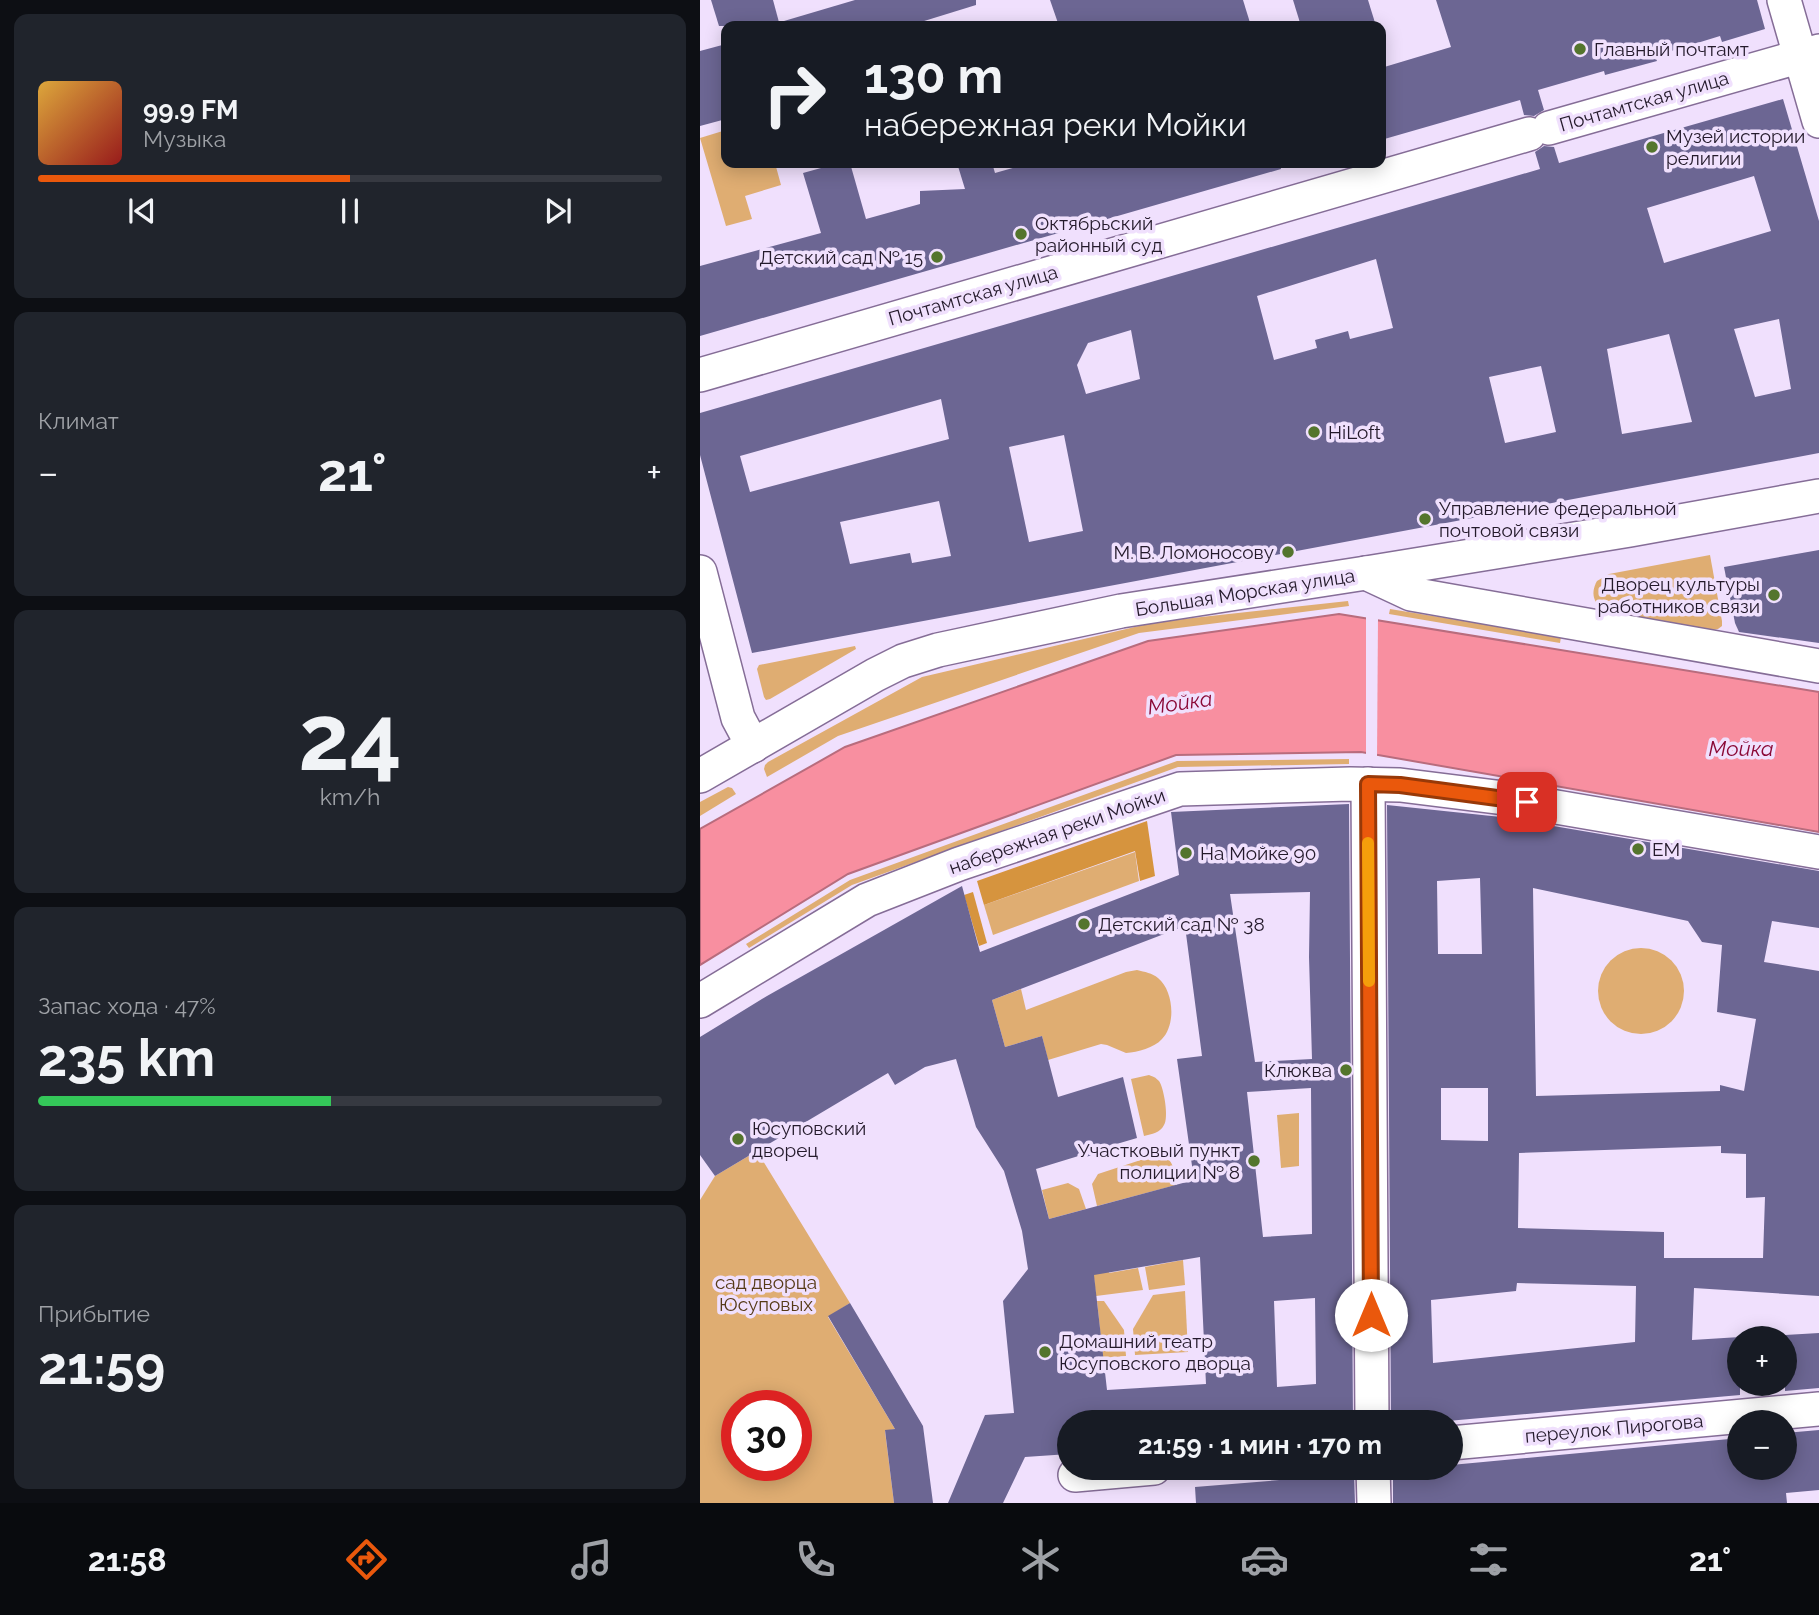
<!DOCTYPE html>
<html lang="ru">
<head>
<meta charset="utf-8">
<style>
  body { margin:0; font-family:Raleway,sans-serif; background:#20242c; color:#f1f3f6; height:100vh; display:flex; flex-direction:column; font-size:26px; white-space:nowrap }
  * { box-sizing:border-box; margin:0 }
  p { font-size:23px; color:#9ea1a6 }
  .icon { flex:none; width:38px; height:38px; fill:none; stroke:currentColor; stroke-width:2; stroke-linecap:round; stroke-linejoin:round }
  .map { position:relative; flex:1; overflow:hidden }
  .side { display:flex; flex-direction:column; gap:14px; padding:14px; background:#0d0f14; width:700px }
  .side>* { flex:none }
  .guide { position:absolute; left:21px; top:21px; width:665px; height:147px; border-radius:14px; box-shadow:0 4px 18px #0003; background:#171b24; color:#f1f3f6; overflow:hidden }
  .buttons { position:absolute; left:1027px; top:1326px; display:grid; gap:14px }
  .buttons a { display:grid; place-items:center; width:70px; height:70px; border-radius:50%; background:#171b24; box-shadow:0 4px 18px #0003; font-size:35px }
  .speed { position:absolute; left:21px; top:1390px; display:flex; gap:14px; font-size:35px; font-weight:700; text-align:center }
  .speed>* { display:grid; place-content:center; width:91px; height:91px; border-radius:50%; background:#171b24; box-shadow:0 4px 18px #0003; line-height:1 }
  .speed .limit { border:10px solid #d22; background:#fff; color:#111 }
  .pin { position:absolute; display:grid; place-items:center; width:60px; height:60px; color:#fff; margin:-30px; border-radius:14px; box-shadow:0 4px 10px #0006 }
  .me { position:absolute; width:77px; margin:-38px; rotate:0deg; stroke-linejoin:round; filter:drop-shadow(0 0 5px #0008) }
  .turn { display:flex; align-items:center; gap:24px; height:147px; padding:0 28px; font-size:32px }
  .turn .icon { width:91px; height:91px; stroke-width:2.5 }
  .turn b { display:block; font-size:49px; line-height:60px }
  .big { font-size:52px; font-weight:700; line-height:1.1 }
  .side .widget { flex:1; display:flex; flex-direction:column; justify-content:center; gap:10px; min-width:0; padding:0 24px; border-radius:14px; background:#20242c }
  .side .dial { align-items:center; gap:0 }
  .dial b { font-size:91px; line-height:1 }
  .song { display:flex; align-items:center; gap:21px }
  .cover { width:84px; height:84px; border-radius:10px; background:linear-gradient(135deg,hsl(40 70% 55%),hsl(0 70% 35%)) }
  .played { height:7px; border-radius:4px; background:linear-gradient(90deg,#ea580c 50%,#363941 50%) }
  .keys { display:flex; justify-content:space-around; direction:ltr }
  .heat { display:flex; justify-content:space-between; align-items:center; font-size:38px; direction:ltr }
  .charge { height:10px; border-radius:5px; background:linear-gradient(90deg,#34c759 47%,#363941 0) }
  .trip { position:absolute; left:357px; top:1410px; width:406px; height:70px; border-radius:35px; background:#171b24; box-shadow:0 4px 18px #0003; font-weight:700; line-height:70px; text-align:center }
  .tabs { display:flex; height:112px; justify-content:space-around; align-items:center; background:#090b0e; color:#9ea1a6 }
  .tabs .icon { width:49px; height:49px }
  .tabs .selected { color:#ea580c }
  .tabs b { font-size:32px; color:#f1f3f6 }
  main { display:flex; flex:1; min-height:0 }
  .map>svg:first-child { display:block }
  .green { fill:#dfad72; fill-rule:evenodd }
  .forest { fill:#d6943e }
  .water { fill:#f88fa0; stroke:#b86c7d; stroke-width:2 }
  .pier { fill:#f0e0fd }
  .building { fill:#6c6693; fill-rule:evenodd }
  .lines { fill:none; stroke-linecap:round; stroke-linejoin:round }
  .minor-casing { stroke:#856d97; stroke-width:36 }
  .minor { stroke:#fff; stroke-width:33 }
  .route-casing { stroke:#983908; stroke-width:18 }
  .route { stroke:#ea580c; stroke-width:12 }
  .slow { stroke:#f59e0b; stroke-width:12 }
  .poi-dot { fill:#54752d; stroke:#f0e0fd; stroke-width:2.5 }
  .labels { text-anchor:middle; stroke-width:7; stroke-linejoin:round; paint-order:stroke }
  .poi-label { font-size:19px; fill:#241a2b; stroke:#f0e0fd; text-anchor:start }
  .street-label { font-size:19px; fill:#241a2b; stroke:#f0e0fd }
  .park-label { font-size:19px; fill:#563a17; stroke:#f0e0fd }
  .water-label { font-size:21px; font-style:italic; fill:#8a0836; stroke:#f0e0fd }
</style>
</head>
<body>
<main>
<section class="side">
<div class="widget">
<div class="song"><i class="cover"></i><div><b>99.9 FM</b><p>Музыка</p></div></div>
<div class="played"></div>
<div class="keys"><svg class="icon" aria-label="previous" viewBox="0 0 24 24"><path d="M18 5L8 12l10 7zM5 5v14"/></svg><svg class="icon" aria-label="pause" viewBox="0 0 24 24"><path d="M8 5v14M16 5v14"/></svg><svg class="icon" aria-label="next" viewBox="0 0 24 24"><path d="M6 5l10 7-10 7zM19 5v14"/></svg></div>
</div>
<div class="widget"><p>Климат</p>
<div class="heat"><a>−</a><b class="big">21°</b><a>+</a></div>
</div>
<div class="widget dial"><b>24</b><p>km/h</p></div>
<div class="widget"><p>Запас хода · 47%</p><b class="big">235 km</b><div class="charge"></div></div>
<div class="widget"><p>Прибытие</p><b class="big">21:59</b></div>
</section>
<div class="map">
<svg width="1119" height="1503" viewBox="0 0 1119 1503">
  <rect width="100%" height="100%" fill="#f0e0fd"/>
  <!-- green -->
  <g class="green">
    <path d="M 26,130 L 26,163 L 75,163 L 81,185 L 45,196 L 52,219 L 26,226 L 0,138 Z"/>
    <path d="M 1010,555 L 1022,621 L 1022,626 L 1018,629 L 1013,630 L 910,613 C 895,607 889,595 897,581 L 909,574 Z"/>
    <path d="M 648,601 L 649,606 L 439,633 L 138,736 L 67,777 L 64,769 L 65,765 L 68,762 L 222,677 L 456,622 Z"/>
    <path d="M 690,609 L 861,637 L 860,643 L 689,614 Z"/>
    <path d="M 155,646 L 156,649 L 70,699 L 66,700 L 64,697 L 57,669 L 59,665 Z"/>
    <path d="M 649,759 L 649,764 L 478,767 L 152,885 L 49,948 L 46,944 L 150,880 L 477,761 Z"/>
    <path d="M 28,787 L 32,788 L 36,794 L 0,816 L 0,802 Z"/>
    <path d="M 435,852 L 439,881 L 293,935 L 284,905 Z"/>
    <circle cx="941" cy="991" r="43"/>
    <path d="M 437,970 C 445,972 452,973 458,978 C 474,991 476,1025 462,1039 C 454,1048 438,1052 426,1053 L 407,1045 L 401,1044 L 348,1060 L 342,1036 L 305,1047 L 292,1000 L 321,989 L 326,1010 L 426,972 Z"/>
    <path d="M 449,1075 C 454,1077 455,1077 459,1081 C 464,1088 469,1118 464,1125 C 460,1133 452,1134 444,1136 L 431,1079 Z"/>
    <path d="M 599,1113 L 599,1166 L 581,1168 L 577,1115 Z"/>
    <path d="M 57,1151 L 150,1303 L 128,1317 L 195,1429 L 185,1431 L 194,1503 L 0,1503 L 0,1200 L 15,1176 ZM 37,1405 L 96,1405 L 96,1465 L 37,1465 Z"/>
    <path d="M 453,1156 C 474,1154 474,1169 476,1185 L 397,1206 L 392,1184 L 398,1174 Z"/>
    <path d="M 368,1183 L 379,1189 L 386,1209 L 349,1219 L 342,1190 Z"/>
    <path d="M 403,1238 L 409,1273 L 438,1268 L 443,1290 L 396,1296 L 390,1242 Z"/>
    <path d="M 483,1260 L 485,1285 L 449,1290 L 445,1267 Z"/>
    <path d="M 485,1291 L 488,1352 L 435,1355 L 433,1329 L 453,1295 Z"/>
    <path d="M 397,1301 L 404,1301 L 424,1330 L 426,1356 L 403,1358 Z"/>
  </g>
  <!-- forest -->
  <g class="forest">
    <path d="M 447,821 L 455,876 L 440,881 L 435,851 L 284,905 L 277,881 Z"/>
    <path d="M 273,892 L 287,943 L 279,946 L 264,895 Z"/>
  </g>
  <!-- water -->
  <path class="water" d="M 639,614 L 1119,692 L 1119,832 L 661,752 L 476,755 L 148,874 L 0,965 L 0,829 L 145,747 L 448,641 Z"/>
  <!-- pier -->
  <path class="pier" d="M 666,615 L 678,617 L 677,759 L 666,757 Z"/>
  <!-- building -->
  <g class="building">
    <path d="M 11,0 L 73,0 L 80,26 L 19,26 Z"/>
    <path d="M 155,0 L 276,0 L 276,5 L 208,26 L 85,26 L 84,21 Z"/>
    <path d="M 350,0 L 543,0 L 551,26 L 359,26 Z"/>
    <path d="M 593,0 L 668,0 L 676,26 L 601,26 Z"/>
    <path d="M 736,0 L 1057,0 L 1065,29 L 1022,42 L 1020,36 L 955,56 L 957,61 L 905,75 L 904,71 L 838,90 L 844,110 L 834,116 L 824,115 L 820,100 L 681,140 L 681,68 L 751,47 Z"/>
    <path d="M 26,44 L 26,119 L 0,126 L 0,51 Z"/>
    <path d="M 1083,99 L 1119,221 L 1119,453 L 52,653 L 0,455 L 0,413 L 840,169 L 835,152 L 844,146 L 854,147 L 859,163 ZM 1054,176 L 1071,231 L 964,263 L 947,208 ZM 676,259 L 693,328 L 650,339 L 648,331 L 615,340 L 617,348 L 574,360 L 557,296 ZM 1079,319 L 1091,389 L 1055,397 L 1034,329 ZM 431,330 L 440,379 L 386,394 L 377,365 L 388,343 ZM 969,334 L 992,422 L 922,434 L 907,349 ZM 841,366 L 856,432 L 805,443 L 789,377 ZM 241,399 L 249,439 L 50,492 L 40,456 ZM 364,435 L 383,531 L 329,542 L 309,447 ZM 239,501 L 251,556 L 212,563 L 210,553 L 150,564 L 140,522 Z"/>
    <path d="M 139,163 L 150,163 L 166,219 L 220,204 L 220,191 L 265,189 L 257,163 L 292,163 L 295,173 L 330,163 L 580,163 L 581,169 L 0,336 L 0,266 L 121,233 L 103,173 Z"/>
    <path d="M 1119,550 L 1119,643 L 1039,632 L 1035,623 L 1024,567 Z"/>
    <path d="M 649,804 L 653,1423 L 369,1423 L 369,1454 L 325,1457 L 303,1503 L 248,1503 L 285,1415 L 314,1413 L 303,1301 L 328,1269 L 322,1231 L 304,1171 L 276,1127 L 256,1059 L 225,1067 L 195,1085 L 188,1073 L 15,1176 L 0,1155 L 0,1037 L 67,996 L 262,886 L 280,952 L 479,875 L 471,812 ZM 610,892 L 609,957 L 612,1059 L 555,1062 L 530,894 ZM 485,926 L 502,1056 L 477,1059 L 494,1180 L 349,1219 L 336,1169 L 385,1154 L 386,1157 L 404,1151 L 403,1148 L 437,1138 L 423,1077 L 358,1097 L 342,1036 L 305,1047 L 292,1000 ZM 611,1088 L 612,1234 L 563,1237 L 547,1092 ZM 500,1257 L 506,1384 L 407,1390 L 394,1275 ZM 615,1298 L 616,1384 L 577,1387 L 574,1301 Z"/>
    <path d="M 687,805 L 801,817 L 1119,871 L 1119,928 L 1072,921 L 1064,962 L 1119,971 L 1119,1296 L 994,1288 L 992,1340 L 1040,1337 L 1040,1395 L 725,1423 L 691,1422 ZM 780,878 L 782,954 L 738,954 L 737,881 ZM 833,888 L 988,921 L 1002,942 L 1022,945 L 1017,1012 L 1056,1019 L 1044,1091 L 1020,1085 L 1020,1091 L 836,1096 ZM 741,1088 L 788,1088 L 788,1141 L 741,1140 ZM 1021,1146 L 1021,1153 L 1046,1154 L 1046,1198 L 1065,1197 L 1063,1258 L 964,1258 L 964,1232 L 818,1228 L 819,1153 ZM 817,1283 L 936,1286 L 935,1342 L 733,1363 L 731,1300 L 816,1291 Z"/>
    <path d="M 150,1303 L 223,1426 L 233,1503 L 194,1503 L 185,1430 L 195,1429 L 128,1316 Z"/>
    <path d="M 1119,1333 L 1119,1388 L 1085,1391 L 1085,1335 Z"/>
    <path d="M 1119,1430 L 1119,1490 L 1086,1493 L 1087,1503 L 693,1503 L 693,1477 L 698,1470 L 751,1468 L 751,1465 L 1040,1438 L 1040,1468 L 1085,1468 L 1085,1433 Z"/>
    <path d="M 654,1474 L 655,1503 L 496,1503 L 495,1487 Z"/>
  </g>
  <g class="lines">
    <defs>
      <g id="minor">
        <path d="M 1084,0 L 1119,121"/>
        <path d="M 849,128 L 1119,51"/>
        <path d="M 0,375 L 829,134"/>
        <path d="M 0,572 L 38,718 L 53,746"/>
        <path d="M 666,573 L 711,594 L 1119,666"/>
        <path d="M 0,776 L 175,675 L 203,661 L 238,650 L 421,611 L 666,573 L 930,530 L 1119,496"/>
        <path d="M 668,784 L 672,1423"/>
        <path d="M 0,1001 L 167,900 L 259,864 L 480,789 L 650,784 L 700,785 L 804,798 L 1119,852"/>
        <path d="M 751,1443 L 1119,1409"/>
        <path d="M 673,1468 L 674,1503"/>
        <path d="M 375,1475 L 454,1468"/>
      </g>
    </defs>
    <!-- minor casing -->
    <use href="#minor" class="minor-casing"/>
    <!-- minor -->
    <use href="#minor" class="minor"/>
  </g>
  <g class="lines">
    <defs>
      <path id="route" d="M 671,1315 L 668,784 L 700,785 L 827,802"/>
    </defs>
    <!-- route casing -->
    <use href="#route" class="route-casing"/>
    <!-- route -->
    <use href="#route" class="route"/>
    <!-- slow -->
    <path class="slow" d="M 668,843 L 669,981"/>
  </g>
  <!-- markers -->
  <g class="poi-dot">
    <circle cx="880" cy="49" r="7"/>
    <circle cx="952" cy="147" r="7"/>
    <circle cx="321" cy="234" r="7"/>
    <circle cx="237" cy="257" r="7"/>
    <circle cx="614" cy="432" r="7"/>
    <circle cx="725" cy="519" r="7"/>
    <circle cx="588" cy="552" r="7"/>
    <circle cx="1074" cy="595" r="7"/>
    <circle cx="938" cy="849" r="7"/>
    <circle cx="486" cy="853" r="7"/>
    <circle cx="384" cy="924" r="7"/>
    <circle cx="646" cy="1070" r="7"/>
    <circle cx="38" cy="1139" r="7"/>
    <circle cx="554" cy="1161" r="7"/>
    <circle cx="345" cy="1352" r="7"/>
  </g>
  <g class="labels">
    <!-- poi labels -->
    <g class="poi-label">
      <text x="894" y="56">Главный почтамт</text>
      <text x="966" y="143">Музей истории<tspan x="966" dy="22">религии</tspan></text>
      <text x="335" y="230">Октябрьский<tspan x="335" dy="22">районный суд</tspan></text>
      <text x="223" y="264" text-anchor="end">Детский сад № 15</text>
      <text x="628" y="439">HiLoft</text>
      <text x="739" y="515">Управление федеральной<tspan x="739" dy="22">почтовой связи</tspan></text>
      <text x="574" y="559" text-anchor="end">М. В. Ломоносову</text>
      <text x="1060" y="591" text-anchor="end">Дворец культуры<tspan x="1060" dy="22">работников связи</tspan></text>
      <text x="952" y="856">ЕМ</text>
      <text x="500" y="860">На Мойке 90</text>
      <text x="398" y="931">Детский сад № 38</text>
      <text x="632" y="1077" text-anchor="end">Клюква</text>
      <text x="52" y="1135">Юсуповский<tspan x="52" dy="22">дворец</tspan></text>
      <text x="540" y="1157" text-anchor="end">Участковый пункт<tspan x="540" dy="22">полиции № 8</tspan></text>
      <text x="359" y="1348">Домашний театр<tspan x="359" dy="22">Юсуповского дворца</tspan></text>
    </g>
    <!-- street labels -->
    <g class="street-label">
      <text transform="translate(944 101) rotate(-16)" y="7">Почтамтская улица</text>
      <text transform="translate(273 295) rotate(-16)" y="7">Почтамтская улица</text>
      <text transform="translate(545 592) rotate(-9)" y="7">Большая Морская улица</text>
      <text transform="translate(357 831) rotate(-19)" y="7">набережная реки Мойки</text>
      <text transform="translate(914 1428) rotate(-5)" y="7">переулок Пирогова</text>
    </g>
    <!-- park labels -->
    <g class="park-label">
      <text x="66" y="1289">сад дворца<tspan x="66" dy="22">Юсуповых</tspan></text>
    </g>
    <!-- water labels -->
    <g class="water-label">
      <text transform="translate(480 703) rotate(-8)" y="7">Мойка</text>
      <text x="1041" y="756">Мойка</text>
    </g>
  </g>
</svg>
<div class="buttons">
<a>+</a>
<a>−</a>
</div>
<div class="speed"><div class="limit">30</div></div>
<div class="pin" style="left:827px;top:802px;background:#d93025"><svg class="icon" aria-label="arrive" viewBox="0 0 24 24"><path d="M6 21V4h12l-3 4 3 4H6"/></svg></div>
<svg class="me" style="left:671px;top:1315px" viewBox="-20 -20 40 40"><circle r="19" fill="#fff"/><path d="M0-13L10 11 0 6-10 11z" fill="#ea580c"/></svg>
<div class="trip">21:59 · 1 мин · 170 m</div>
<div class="guide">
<div class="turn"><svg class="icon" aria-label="right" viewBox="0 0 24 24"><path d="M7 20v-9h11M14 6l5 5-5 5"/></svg><div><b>130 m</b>набережная реки Мойки</div></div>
</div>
</div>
</main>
<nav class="tabs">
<b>21:58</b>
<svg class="icon selected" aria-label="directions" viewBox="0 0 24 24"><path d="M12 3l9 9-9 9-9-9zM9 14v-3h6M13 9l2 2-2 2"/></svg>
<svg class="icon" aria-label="music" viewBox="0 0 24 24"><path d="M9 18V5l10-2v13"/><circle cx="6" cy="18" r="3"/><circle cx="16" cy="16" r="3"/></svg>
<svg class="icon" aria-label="phone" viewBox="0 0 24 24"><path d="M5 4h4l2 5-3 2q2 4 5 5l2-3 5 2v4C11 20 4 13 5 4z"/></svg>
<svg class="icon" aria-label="climate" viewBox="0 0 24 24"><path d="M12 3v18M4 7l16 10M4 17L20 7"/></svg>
<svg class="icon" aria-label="car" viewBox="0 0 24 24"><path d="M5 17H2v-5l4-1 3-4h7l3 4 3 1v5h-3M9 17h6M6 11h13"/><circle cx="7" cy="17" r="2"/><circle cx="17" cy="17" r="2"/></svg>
<svg class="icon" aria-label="filters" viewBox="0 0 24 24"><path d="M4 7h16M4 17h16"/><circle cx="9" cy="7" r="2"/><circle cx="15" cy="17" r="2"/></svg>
<b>21°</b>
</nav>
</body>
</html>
